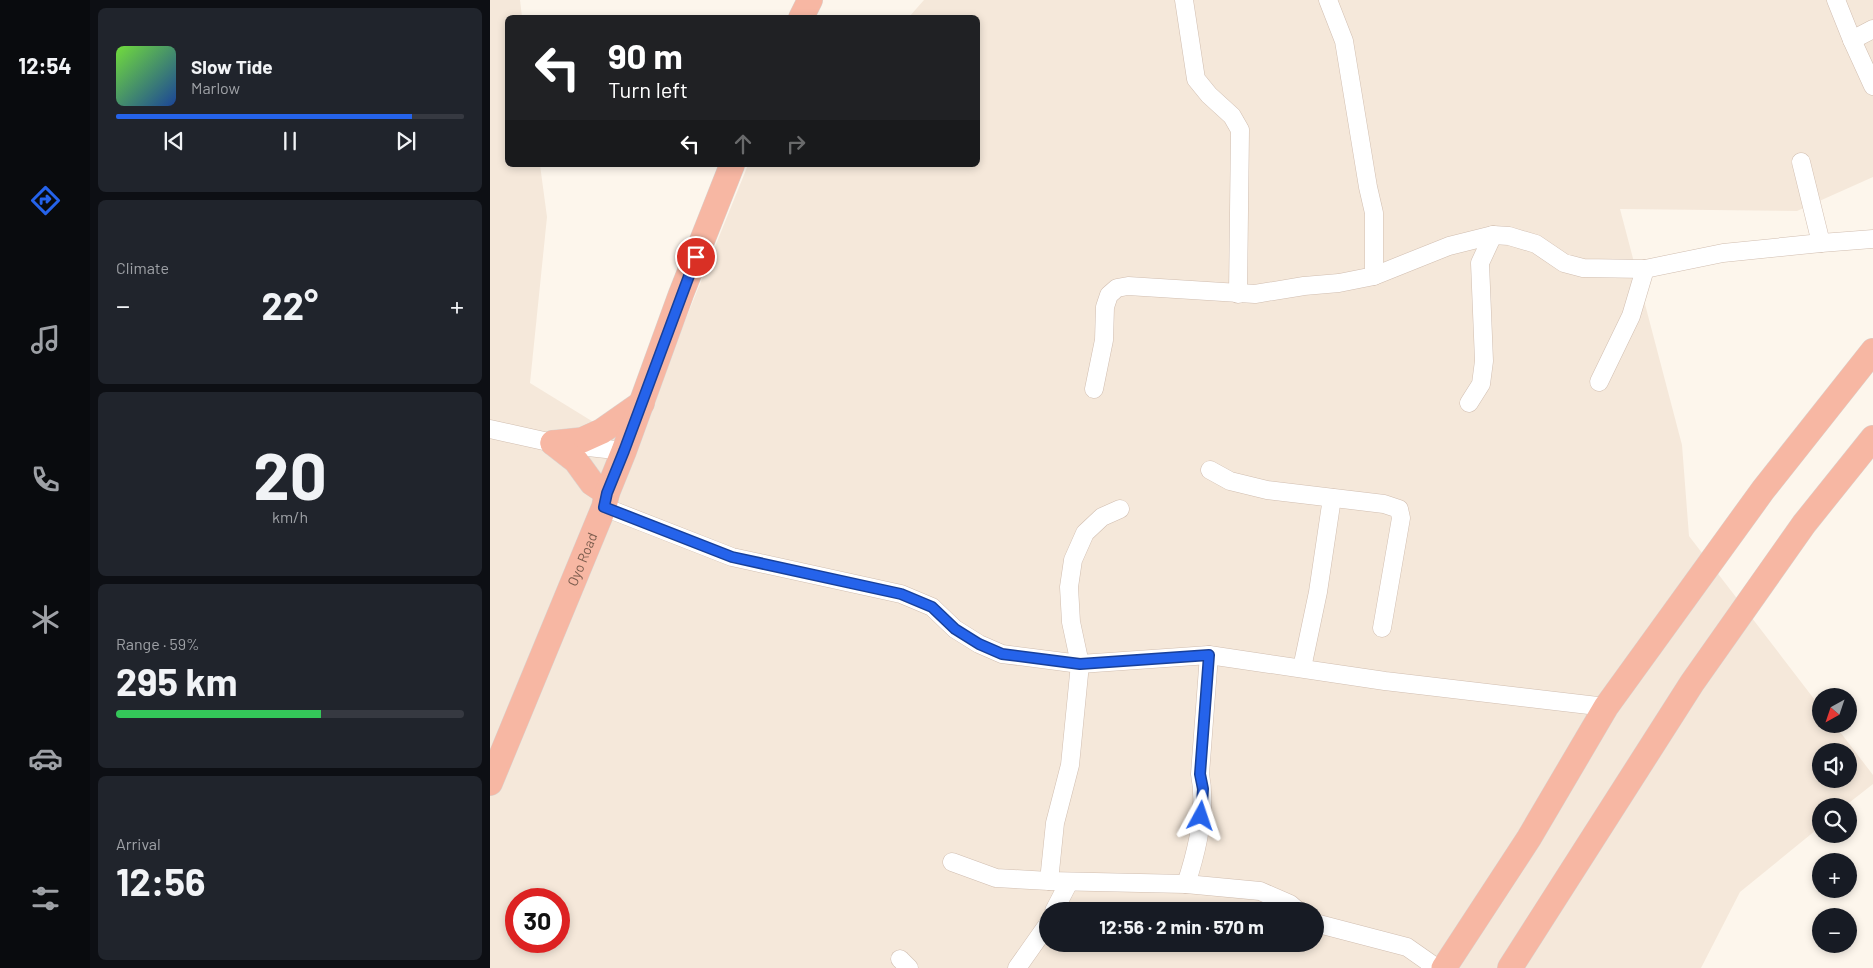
<!DOCTYPE html>
<html lang="en">
<head>
<meta charset="utf-8">
<style>
  body { margin:0; font-family:Barlow,sans-serif; background:#20242c; color:#f1f3f6; height:100vh; display:flex; flex-direction:column; font-size:19px; white-space:nowrap }
  * { box-sizing:border-box; margin:0 }
  p { font-size:16px; color:#9ea1a6 }
  .icon { flex:none; width:28px; height:28px; fill:none; stroke:currentColor; stroke-width:2; stroke-linecap:round; stroke-linejoin:round }
  .map { position:relative; flex:1; overflow:hidden }
  .panel { display:flex; flex-direction:column; gap:8px; padding:8px; background:#0d0f14; width:400px }
  .panel>* { flex:none }
  .hud { position:absolute; left:15px; top:15px; width:475px; height:152px; border-radius:8px; box-shadow:0 2px 8px #0003; background:#202124; color:#fff; overflow:hidden }
  .needle { width:32px; rotate:220deg }
  .controls { position:absolute; left:1322px; top:688px; display:grid; gap:10px }
  .controls a { display:grid; place-items:center; width:45px; height:45px; border-radius:50%; background:#171b24; box-shadow:0 2px 8px #0003; font-size:25px }
  .speed { position:absolute; left:15px; top:888px; display:flex; gap:10px; font-size:25px; font-weight:700; text-align:center }
  .speed>* { display:grid; place-content:center; width:65px; height:65px; border-radius:50%; background:#171b24; box-shadow:0 2px 8px #0003; line-height:1 }
  .speed .limit { border:8px solid #d22; background:#fff; color:#111 }
  .pin { position:absolute; display:grid; place-items:center; width:42px; height:42px; color:#fff; margin:-21px; border:2px solid #fff; border-radius:50%; box-shadow:0 1px 5px #0007 }
  .me { position:absolute; width:55px; margin:-28px; rotate:5deg; stroke-linejoin:round; filter:drop-shadow(0 0 4px #0008) }
  .turn { display:flex; align-items:center; gap:18px; height:105px; padding:0 20px; font-size:22px }
  .turn .icon { width:65px; height:65px; stroke-width:2.5 }
  .turn b { display:block; font-size:35px; line-height:42px }
  .lanes { display:flex; align-items:center; height:48px; padding:0 20px; background:#0003; justify-content:center; gap:25px; direction:ltr }
  .lanes .off { opacity:.35 }
  .big { font-size:38px; font-weight:700; line-height:1.1 }
  .panel .tile { flex:1; display:flex; flex-direction:column; justify-content:center; gap:8px; min-width:0; padding:0 18px; border-radius:8px; background:#20242c }
  .panel .dial { align-items:center; gap:0 }
  .dial b { font-size:65px; line-height:1 }
  .song { display:flex; align-items:center; gap:15px }
  .cover { width:60px; height:60px; border-radius:8px; background:linear-gradient(135deg,hsl(100 70% 55%),hsl(220 70% 35%)) }
  .played { height:5px; border-radius:2px; background:linear-gradient(90deg,#2563eb 85%,#363941 85%) }
  .keys { display:flex; justify-content:space-around; direction:ltr }
  .heat { display:flex; justify-content:space-between; align-items:center; font-size:28px; direction:ltr }
  .charge { height:8px; border-radius:4px; background:linear-gradient(90deg,#34c759 59%,#363941 0) }
  .trip { position:absolute; left:549px; top:902px; width:285px; height:50px; border-radius:25px; background:#171b24; box-shadow:0 2px 8px #0003; font-weight:700; line-height:50px; text-align:center }
  main { display:flex; flex:1; min-height:0 }
  .tabs { display:flex; flex-direction:column; width:90px; justify-content:space-around; align-items:center; background:#090b0e; color:#9ea1a6 }
  .tabs .icon { width:35px; height:35px }
  .tabs .current { color:#2563eb }
  .tabs b { font-size:22px; color:#f1f3f6 }
  .map>svg:first-child { display:block }
  .residential { fill:#f5e8da; fill-rule:evenodd }
  .lines { fill:none; stroke-linecap:round; stroke-linejoin:round }
  .minor-casing { stroke:#d1beb0; stroke-width:19 }
  .highway-casing { stroke:#dad1cd; stroke-width:26 }
  .minor { stroke:#fff; stroke-width:18 }
  .highway { stroke:#f7b7a3; stroke-width:25 }
  .route-casing { stroke:#184099; stroke-width:12 }
  .route { stroke:#2563eb; stroke-width:9 }
  .labels { text-anchor:middle; stroke-width:4.5; stroke-linejoin:round; paint-order:stroke }
  .street-label { font-size:14px; fill:#7a5c4d; stroke:#fffaf3 }
</style>
</head>
<body>
<main>
<nav class="tabs">
<b>12:54</b>
<svg class="icon current" aria-label="directions" viewBox="0 0 24 24"><path d="M12 3l9 9-9 9-9-9zM9 14v-3h6M13 9l2 2-2 2"/></svg>
<svg class="icon" aria-label="music" viewBox="0 0 24 24"><path d="M9 18V5l10-2v13"/><circle cx="6" cy="18" r="3"/><circle cx="16" cy="16" r="3"/></svg>
<svg class="icon" aria-label="phone" viewBox="0 0 24 24"><path d="M5 4h4l2 5-3 2q2 4 5 5l2-3 5 2v4C11 20 4 13 5 4z"/></svg>
<svg class="icon" aria-label="climate" viewBox="0 0 24 24"><path d="M12 3v18M4 7l16 10M4 17L20 7"/></svg>
<svg class="icon" aria-label="car" viewBox="0 0 24 24"><path d="M5 17H2v-5l4-1 3-4h7l3 4 3 1v5h-3M9 17h6M6 11h13"/><circle cx="7" cy="17" r="2"/><circle cx="17" cy="17" r="2"/></svg>
<svg class="icon" aria-label="filters" viewBox="0 0 24 24"><path d="M4 7h16M4 17h16"/><circle cx="9" cy="7" r="2"/><circle cx="15" cy="17" r="2"/></svg>
</nav>
<section class="panel">
<div class="tile">
<div class="song"><i class="cover"></i><div><b>Slow Tide</b><p>Marlow</p></div></div>
<div class="played"></div>
<div class="keys"><svg class="icon" aria-label="previous" viewBox="0 0 24 24"><path d="M18 5L8 12l10 7zM5 5v14"/></svg><svg class="icon" aria-label="pause" viewBox="0 0 24 24"><path d="M8 5v14M16 5v14"/></svg><svg class="icon" aria-label="next" viewBox="0 0 24 24"><path d="M6 5l10 7-10 7zM19 5v14"/></svg></div>
</div>
<div class="tile"><p>Climate</p>
<div class="heat"><a>−</a><b class="big">22°</b><a>+</a></div>
</div>
<div class="tile dial"><b>20</b><p>km/h</p></div>
<div class="tile"><p>Range · 59%</p><b class="big">295 km</b><div class="charge"></div></div>
<div class="tile"><p>Arrival</p><b class="big">12:56</b></div>
</section>
<div class="map">
<svg width="1383" height="968" viewBox="0 0 1383 968">
  <rect width="100%" height="100%" fill="#fdf6ec"/>
  <!-- residential -->
  <path class="residential" d="M 0,0 L 30,0 L 32,17 L 18,18 L 18,165 L 50,165 L 57,217 L 40,383 L 144,447 L 258,165 L 488,165 L 488,18 L 419,17 L 434,0 L 1383,0 L 1383,177 L 1307,211 L 1130,209 L 1192,445 L 1199,536 L 1331,708 L 1331,724 L 1344,724 L 1383,775 L 1383,784 L 1355,806 L 1331,806 L 1331,826 L 1250,892 L 1211,968 L 0,968 ZM 1331,751 L 1359,751 L 1359,779 L 1331,779 ZM 26,899 L 69,899 L 69,941 L 26,941 ZM 558,911 L 825,911 L 825,944 L 558,944 Z"/>
  <g class="lines">
    <defs>
      <g id="minor">
        <path d="M 694,0 L 706,79 L 719,95 L 742,116 L 750,130 L 748,294"/>
        <path d="M 838,0 L 854,41 L 878,187 L 884,213 L 884,276"/>
        <path d="M 1346,0 L 1362,40 L 1383,86"/>
        <path d="M 1362,40 L 1383,29"/>
        <path d="M 1311,162 L 1331,243"/>
        <path d="M 1109,382 L 1141,316 L 1155,269"/>
        <path d="M 604,389 L 614,340 L 615,307 L 619,295 L 627,288 L 638,286 L 765,294 L 814,286 L 849,283 L 884,276 L 959,246 L 1003,235 L 1019,236 L 1046,244 L 1074,263 L 1093,268 L 1155,269 L 1233,253 L 1331,243 L 1383,239"/>
        <path d="M 979,403 L 991,384 L 994,361 L 990,263 L 1003,235"/>
        <path d="M 0,429 L 63,443 L 134,451"/>
        <path d="M 720,470 L 740,481 L 777,490 L 894,504 L 909,509 L 911,518 L 892,628"/>
        <path d="M 114,507 L 242,557 L 411,594 L 442,607 L 465,629 L 489,644 L 512,654 L 590,664 L 719,655 L 895,681 L 1116,707"/>
        <path d="M 812,668 L 828,592 L 842,498"/>
        <path d="M 462,862 L 506,878 L 559,881 L 696,884 L 770,891 L 800,904 L 808,911"/>
        <path d="M 559,881 L 565,823 L 580,765 L 590,664 L 581,622 L 579,587 L 583,560 L 595,533 L 612,517 L 630,509"/>
        <path d="M 696,884 C 707,851 717,809 710,774 L 719,655"/>
        <path d="M 564,911 L 579,882"/>
        <path d="M 825,923 L 917,947 L 947,968"/>
        <path d="M 410,959 L 419,968"/>
        <path d="M 527,968 L 558,924"/>
      </g>
      <g id="highway">
        <path d="M 311,18 L 320,0"/>
        <path d="M 63,443 L 92,440 L 112,431 L 152,403"/>
        <path d="M 63,443 L 86,461 L 102,483 L 117,493"/>
        <path id="s1" d="M 0,783 L 114,507 L 117,493 L 134,451 L 191,294 L 242,165"/>
        <path d="M 954,968 L 1039,838 L 1116,707 L 1273,490 L 1383,351"/>
        <path d="M 1020,968 L 1202,683 L 1314,524 L 1383,438"/>
      </g>
    </defs>
    <!-- minor casing -->
    <use href="#minor" class="minor-casing"/>
    <!-- highway casing -->
    <use href="#highway" class="highway-casing"/>
    <!-- minor -->
    <use href="#minor" class="minor"/>
    <!-- highway -->
    <use href="#highway" class="highway"/>
  </g>
  <g class="lines">
    <defs>
      <path id="route" d="M 206,257 L 134,451 L 117,493 L 114,507 L 242,557 L 411,594 L 442,607 L 465,629 L 489,644 L 512,654 L 590,664 L 719,655 L 710,774 L 713,789 L 711,816"/>
    </defs>
    <!-- route casing -->
    <use href="#route" class="route-casing"/>
    <!-- route -->
    <use href="#route" class="route"/>
  </g>
  <g class="labels">
    <!-- street labels -->
    <g class="street-label">
      <text dy="5" stroke="none"><textPath href="#s1" startOffset="242">Oyo Road</textPath></text>
    </g>
  </g>
</svg>
<div class="controls">
<a><svg class="needle" viewBox="-14 -14 28 28"><path d="M0-13l5 13h-10z" fill="#e53935"/><path d="M0 13l5-13h-10z" fill="#9ea1a6"/></svg></a>
<a><svg class="icon" aria-label="sound" viewBox="0 0 24 24"><path d="M4 9h4l5-4v14l-5-4H4zM17 9q2 3 0 6"/></svg></a>
<a><svg class="icon" aria-label="search" viewBox="0 0 24 24"><circle cx="10" cy="10" r="6"/><path d="M15 15l6 6"/></svg></a>
<a>+</a>
<a>−</a>
</div>
<div class="speed"><div class="limit">30</div></div>
<div class="pin" style="left:206px;top:257px;background:#d93025"><svg class="icon" aria-label="arrive" viewBox="0 0 24 24"><path d="M6 21V4h12l-3 4 3 4H6"/></svg></div>
<svg class="me" style="left:711px;top:816px" viewBox="-20 -20 40 40"><path d="M0-17L14 15 0 8-14 15z" fill="#2563eb" stroke="#fff" stroke-width="4"/></svg>
<div class="trip">12:56 · 2 min · 570 m</div>
<div class="hud">
<div class="turn"><svg class="icon" aria-label="left" viewBox="0 0 24 24"><path d="M17 20v-9H6M10 6l-5 5 5 5"/></svg><div><b>90 m</b>Turn left</div></div>
<div class="lanes"><svg class="icon" aria-label="left" viewBox="0 0 24 24"><path d="M17 20v-9H6M10 6l-5 5 5 5"/></svg><svg class="icon off" aria-label="ahead" viewBox="0 0 24 24"><path d="M12 20V5M6 11l6-6 6 6"/></svg><svg class="icon off" aria-label="right" viewBox="0 0 24 24"><path d="M7 20v-9h11M14 6l5 5-5 5"/></svg></div>
</div>
</div>
</main>
</body>
</html>
